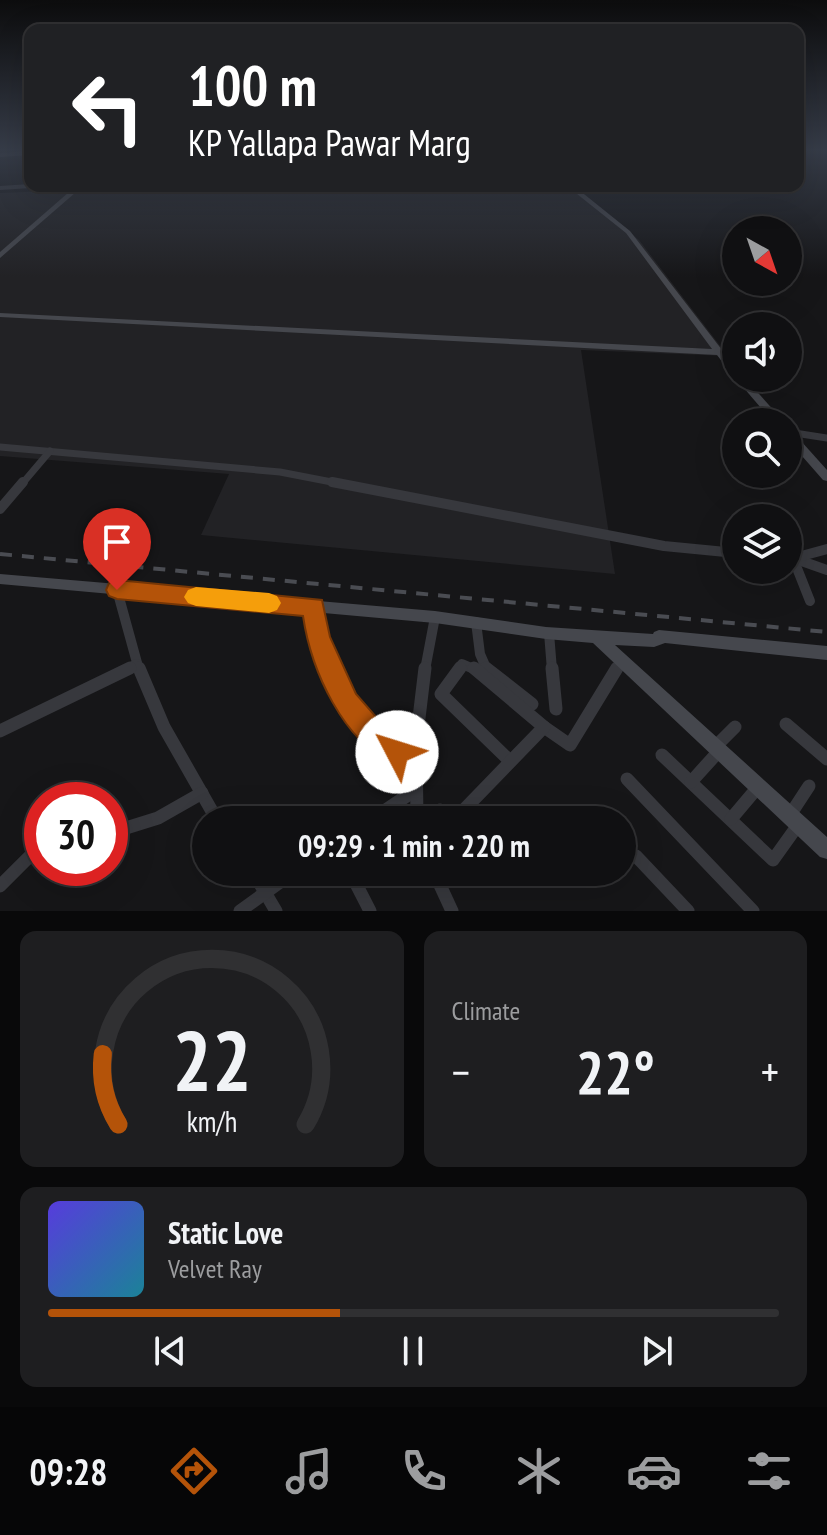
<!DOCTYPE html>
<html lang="en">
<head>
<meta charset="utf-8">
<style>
  body { margin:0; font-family:"PT Sans Narrow",sans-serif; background:#1e1e20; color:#f1f3f6; height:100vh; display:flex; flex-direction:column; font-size:30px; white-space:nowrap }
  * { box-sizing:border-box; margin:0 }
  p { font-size:26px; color:#9c9d9f }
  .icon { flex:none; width:44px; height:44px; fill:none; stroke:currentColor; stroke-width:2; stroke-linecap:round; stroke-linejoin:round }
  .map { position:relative; height:911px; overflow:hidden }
  .sheet { display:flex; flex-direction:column; gap:20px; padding:20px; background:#09090a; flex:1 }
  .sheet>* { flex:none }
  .guide { position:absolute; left:24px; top:24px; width:780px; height:168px; border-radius:16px; box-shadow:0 8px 32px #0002,0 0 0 2px #303032; background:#202124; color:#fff; overflow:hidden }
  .needle { width:52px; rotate:140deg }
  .controls { position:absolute; left:722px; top:216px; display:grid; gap:16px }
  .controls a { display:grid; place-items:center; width:80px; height:80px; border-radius:50%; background:#101012; box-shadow:0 8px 32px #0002,0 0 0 2px #303032; font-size:40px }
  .speed { position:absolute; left:24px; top:782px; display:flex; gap:16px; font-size:40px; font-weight:700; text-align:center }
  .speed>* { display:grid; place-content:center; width:104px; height:104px; border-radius:50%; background:#101012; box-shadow:0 8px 32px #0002,0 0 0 2px #303032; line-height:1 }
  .speed .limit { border:12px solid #d22; background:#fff; color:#111 }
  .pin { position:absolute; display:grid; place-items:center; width:68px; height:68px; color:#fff; margin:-82px -34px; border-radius:50% 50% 50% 0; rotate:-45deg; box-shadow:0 0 8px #0007 }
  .pin .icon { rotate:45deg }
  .me { position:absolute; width:88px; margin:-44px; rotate:310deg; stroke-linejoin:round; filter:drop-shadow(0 0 6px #0008) }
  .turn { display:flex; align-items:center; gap:28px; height:168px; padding:0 32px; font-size:36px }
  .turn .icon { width:104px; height:104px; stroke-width:2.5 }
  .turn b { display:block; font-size:56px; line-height:68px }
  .big { font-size:60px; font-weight:600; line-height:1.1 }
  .sheet .card { flex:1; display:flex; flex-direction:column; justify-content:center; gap:12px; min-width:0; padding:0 28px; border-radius:16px; background:#1e1e20 }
  .sheet .dial { align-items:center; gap:0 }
  .dial svg { height:208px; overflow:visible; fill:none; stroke:#303032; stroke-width:7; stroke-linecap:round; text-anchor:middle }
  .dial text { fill:#f1f3f6; stroke:none }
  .song { display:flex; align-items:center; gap:24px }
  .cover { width:96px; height:96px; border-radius:12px; background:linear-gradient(135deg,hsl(250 70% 55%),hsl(190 70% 35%)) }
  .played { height:8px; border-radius:4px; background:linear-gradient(90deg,#b45309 40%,#303032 40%) }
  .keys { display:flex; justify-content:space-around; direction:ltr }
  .heat { display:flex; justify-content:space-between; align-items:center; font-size:44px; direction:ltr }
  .sheet .tiles { flex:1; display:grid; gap:20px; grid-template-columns:1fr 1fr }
  .card:last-child { grid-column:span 2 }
  .trip { position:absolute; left:192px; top:806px; width:444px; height:80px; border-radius:40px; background:#101012; box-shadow:0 8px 32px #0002,0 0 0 2px #303032; font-weight:600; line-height:80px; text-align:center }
  .menu { display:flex; height:128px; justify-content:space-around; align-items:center; background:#060607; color:#9c9d9f }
  .menu .icon { width:56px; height:56px }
  .menu .current { color:#b45309 }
  .menu b { font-size:36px; color:#f1f3f6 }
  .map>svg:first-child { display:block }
  .built { fill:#222225 }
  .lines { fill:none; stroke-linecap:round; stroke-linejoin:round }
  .street-far3 { stroke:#37383d; stroke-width:4 }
  .street-far2 { stroke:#37383d; stroke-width:7 }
  .street-far1 { stroke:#37383d; stroke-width:10 }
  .street { stroke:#37383d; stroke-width:13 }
  .secondary { fill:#45474d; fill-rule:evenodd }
  .rail { stroke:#4a4c52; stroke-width:4; stroke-dasharray:12 10; stroke-linecap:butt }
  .route { fill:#b45309; stroke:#753606; stroke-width:2 }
  .slow { fill:#f59e0b }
</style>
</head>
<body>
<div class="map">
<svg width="827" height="911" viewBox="0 0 827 911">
  <rect width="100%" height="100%" fill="#161618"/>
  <!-- built -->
  <path class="built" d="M 75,186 L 573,186 L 639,240 L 728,356 L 581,350 L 615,574 L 201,535 L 229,474 L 0,456 L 0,193 L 73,190 Z"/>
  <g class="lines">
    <!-- street-far3 -->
    <path class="street-far3" d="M 0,188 L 30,186"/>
    <!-- street-far2 -->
    <g class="street-far2">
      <path d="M 788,432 L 827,438"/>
      <path d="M 0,447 L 280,472 L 342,484"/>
      <path d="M 22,484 L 50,451"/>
    </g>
    <!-- street-far1 -->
    <g class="street-far1">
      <path d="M 332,482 L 664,546 L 736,553"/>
      <path d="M 0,509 L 23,482"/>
      <path d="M 793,558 L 810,601"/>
      <path d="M 793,558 L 827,570"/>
      <path d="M 794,558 L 827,549"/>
      <path d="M 117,590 L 139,670"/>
      <path d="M 313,607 L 331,670"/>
      <path d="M 476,622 L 480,654 L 487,670"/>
      <path d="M 549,633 L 552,670"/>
      <path d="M 126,670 L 137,664"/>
      <path d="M 425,670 L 435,617"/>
      <path d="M 458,670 L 462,664 L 476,670"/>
      <path d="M 616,670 L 622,660"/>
    </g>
    <!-- street -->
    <g class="street">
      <path d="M 139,668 L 164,727 L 217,820"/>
      <path d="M 330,668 C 348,710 372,740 413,761"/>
      <path d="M 460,668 L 441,694 L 510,761"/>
      <path d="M 486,668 L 532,704"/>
      <path d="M 552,668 L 556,709"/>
      <path d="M 786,724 L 827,759"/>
      <path d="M 544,727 L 570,745 L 617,668"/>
      <path d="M 0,731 L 130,668"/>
      <path d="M 716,746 L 735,727"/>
      <path d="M 662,755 L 773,860 L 798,825"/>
      <path d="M 627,779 L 753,911"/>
      <path d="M 691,782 L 719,751"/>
      <path d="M 440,810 L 443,820"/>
      <path d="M 790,815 L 809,786"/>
      <path d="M 731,819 L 758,787"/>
      <path d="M 371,820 L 414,791"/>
      <path d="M 417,820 L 416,743 L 425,668"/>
      <path d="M 454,820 L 544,727 L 474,668"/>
      <path d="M 110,833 L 158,818 L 202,793"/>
      <path d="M 636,856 L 688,911"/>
      <path d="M 253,872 L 276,911"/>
      <path d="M 350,872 L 370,911"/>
      <path d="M 434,872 L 452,911"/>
      <path d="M 468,872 L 474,880"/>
      <path d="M 0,886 L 42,844"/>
      <path d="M 240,911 L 294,872"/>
    </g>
    <!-- secondary -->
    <g class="secondary">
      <path d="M 30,151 L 30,155 L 0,157 L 0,153 Z"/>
      <path d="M 76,186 L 83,186 L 0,258 L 0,252 Z"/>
      <path d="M 567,186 L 574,186 L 630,231 L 736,368 L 736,377 L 733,376 L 717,355 L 0,317 L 0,313 L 712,349 L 626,233 Z"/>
      <path d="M 736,377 L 745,378 L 784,422 L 773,422 L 737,380 Z"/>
      <path d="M 788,430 L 792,431 L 827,470 L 827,481 L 823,480 L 788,440 Z"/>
      <path d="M 0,574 L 435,611 L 546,627 L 653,634 L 654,632 L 659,630 L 827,646 L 827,660 L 665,643 L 654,647 L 615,645 L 827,837 L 827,859 L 820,857 L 593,643 L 546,639 L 435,623 L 0,584 Z"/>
    </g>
    <!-- rail -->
    <path class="rail" d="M 0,554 L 827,632"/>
  </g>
  <!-- sky -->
  <linearGradient id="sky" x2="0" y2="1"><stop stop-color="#0c0c0d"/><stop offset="0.54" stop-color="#363c48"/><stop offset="1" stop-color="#363c48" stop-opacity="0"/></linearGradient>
  <rect width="827" height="277" fill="url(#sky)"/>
  <!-- route -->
  <path class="route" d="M 117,580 L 322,600 L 330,637 L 356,694 L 390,733 L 407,742 L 411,752 L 407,762 L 397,766 C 343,743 311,670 303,616 L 117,599 L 109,596 L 106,590 L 109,583 Z"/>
  <!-- slow -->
  <path class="slow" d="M 196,587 L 269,593 L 277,596 L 281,603 L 277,610 L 269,613 L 196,606 L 188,603 L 184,597 L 188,590 Z"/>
</svg>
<div class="controls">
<a><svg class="needle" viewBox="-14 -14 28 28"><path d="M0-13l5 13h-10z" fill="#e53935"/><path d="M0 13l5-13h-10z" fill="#9c9d9f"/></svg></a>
<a><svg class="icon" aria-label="sound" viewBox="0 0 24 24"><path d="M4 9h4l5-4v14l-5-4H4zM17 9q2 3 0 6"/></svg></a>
<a><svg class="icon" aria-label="search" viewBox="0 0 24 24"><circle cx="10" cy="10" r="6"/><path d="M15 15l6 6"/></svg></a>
<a><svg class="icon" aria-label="layers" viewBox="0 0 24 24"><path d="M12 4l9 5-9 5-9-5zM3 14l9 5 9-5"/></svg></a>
</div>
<div class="speed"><div class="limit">30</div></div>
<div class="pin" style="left:117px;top:590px;background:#d93025"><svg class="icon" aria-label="arrive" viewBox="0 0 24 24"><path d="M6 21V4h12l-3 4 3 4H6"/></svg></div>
<svg class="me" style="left:397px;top:752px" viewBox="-20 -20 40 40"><circle r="19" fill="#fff"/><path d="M0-13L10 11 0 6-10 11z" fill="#b45309"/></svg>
<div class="trip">09:29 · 1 min · 220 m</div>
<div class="guide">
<div class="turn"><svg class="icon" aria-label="left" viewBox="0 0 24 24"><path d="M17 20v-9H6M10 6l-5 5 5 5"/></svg><div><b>100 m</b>KP Yallapa Pawar Marg</div></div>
</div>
</div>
<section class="sheet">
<div class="tiles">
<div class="card dial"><svg viewBox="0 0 100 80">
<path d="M14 69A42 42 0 1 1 86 69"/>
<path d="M14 69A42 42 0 0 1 8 42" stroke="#b45309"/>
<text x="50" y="56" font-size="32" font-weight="700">22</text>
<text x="50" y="72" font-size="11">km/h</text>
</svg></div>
<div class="card"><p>Climate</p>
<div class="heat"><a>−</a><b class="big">22°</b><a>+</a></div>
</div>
<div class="card">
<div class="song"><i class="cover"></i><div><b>Static Love</b><p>Velvet Ray</p></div></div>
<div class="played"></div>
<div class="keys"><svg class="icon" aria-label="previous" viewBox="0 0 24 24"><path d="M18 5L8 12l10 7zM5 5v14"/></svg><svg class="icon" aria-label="pause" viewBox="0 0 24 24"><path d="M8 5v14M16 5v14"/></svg><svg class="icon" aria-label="next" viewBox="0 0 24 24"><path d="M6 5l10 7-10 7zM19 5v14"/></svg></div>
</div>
</div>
</section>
<nav class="menu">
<b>09:28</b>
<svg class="icon current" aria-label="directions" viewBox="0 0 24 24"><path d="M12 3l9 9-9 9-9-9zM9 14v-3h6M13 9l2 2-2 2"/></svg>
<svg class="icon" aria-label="music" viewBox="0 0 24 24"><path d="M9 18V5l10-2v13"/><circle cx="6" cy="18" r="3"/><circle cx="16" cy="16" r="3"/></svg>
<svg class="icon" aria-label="phone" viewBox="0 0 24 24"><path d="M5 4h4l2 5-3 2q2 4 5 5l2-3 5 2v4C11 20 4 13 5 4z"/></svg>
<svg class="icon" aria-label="climate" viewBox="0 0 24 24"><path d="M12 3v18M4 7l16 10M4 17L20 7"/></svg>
<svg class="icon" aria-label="car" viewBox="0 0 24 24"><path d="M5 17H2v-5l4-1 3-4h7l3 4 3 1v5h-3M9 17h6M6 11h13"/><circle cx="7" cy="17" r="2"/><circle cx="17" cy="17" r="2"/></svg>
<svg class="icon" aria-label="filters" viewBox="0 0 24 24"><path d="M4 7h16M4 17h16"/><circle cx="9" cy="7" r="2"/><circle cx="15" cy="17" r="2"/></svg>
</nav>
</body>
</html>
